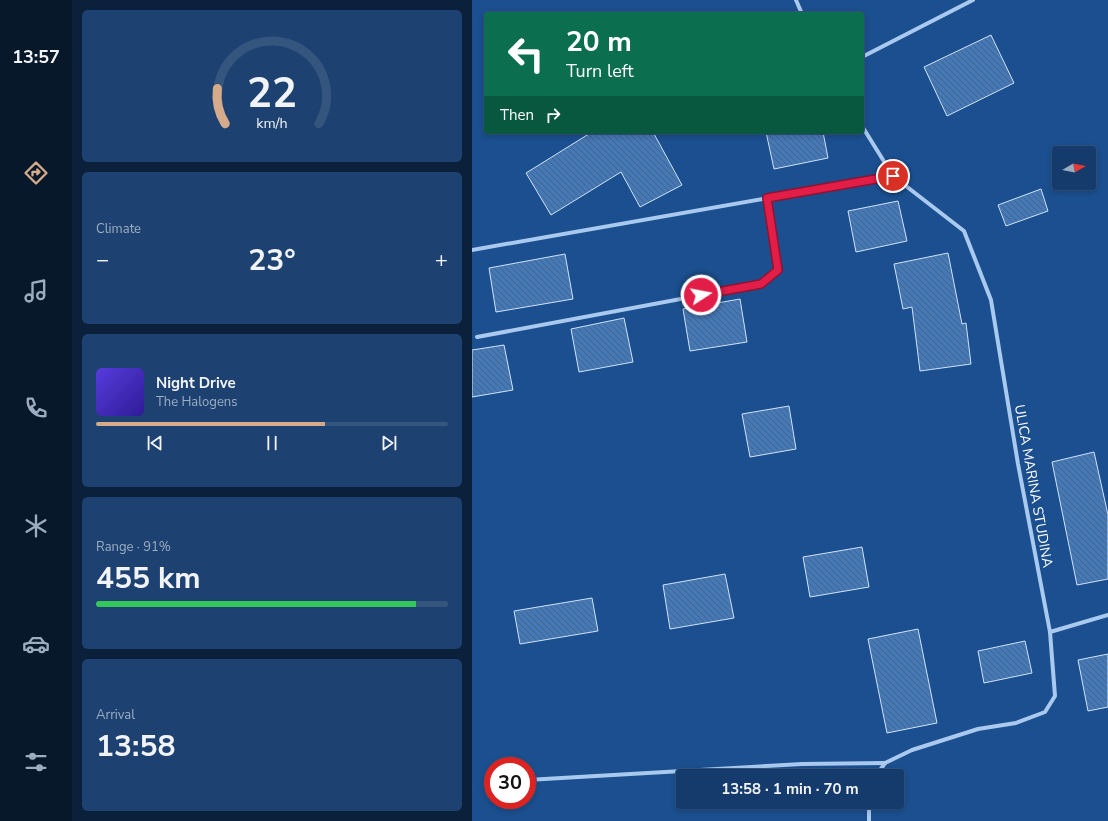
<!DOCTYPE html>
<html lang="en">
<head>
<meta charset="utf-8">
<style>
  body { margin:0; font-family:"Nunito Sans",sans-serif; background:#1d4271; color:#f1f3f6; height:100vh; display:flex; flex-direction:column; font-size:15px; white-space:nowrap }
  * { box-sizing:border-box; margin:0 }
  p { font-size:13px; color:#9dadc1 }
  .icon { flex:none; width:22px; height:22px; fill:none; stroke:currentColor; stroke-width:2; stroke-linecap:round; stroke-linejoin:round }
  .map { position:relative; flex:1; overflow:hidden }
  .sheet { display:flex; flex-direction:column; gap:10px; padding:10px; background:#0b203b; width:400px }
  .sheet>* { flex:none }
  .hud { position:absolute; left:12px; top:12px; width:380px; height:122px; border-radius:4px; box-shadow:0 2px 6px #0003,0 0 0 1px #33557e; background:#0b6e4f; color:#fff; overflow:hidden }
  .needle { width:26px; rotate:80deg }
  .fabs { position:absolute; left:580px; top:146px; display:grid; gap:8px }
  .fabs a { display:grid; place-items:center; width:44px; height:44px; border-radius:4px; background:#143b6b; box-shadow:0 2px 6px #0003,0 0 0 1px #33557e; font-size:20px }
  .speed { position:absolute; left:12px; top:757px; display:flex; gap:8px; font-size:20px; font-weight:700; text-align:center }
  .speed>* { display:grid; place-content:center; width:52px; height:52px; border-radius:50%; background:#143b6b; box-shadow:0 2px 6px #0003,0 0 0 1px #33557e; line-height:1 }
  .speed .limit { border:6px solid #d22; background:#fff; color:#111 }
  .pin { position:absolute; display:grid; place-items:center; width:34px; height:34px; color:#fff; margin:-17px; border:2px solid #fff; border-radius:50%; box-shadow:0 1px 4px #0007 }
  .me { position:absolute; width:44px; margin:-22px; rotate:79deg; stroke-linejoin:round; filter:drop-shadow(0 0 3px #0008) }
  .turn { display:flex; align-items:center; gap:14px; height:84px; padding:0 16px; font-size:18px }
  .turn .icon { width:52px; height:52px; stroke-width:2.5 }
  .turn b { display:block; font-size:28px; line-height:34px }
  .then { display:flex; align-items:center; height:38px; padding:0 16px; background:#0003; gap:8px; font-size:15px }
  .big { font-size:30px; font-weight:700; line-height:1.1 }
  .sheet .widget { flex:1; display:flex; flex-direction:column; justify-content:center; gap:6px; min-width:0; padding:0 14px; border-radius:6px; background:#1d4271 }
  .sheet .dial { align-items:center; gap:0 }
  .dial svg { height:104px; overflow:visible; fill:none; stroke:#33557e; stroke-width:7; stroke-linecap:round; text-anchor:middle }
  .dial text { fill:#f1f3f6; stroke:none }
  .song { display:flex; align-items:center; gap:12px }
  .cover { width:48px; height:48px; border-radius:6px; background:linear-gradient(135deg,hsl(250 70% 55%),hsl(250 70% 35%)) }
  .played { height:4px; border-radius:2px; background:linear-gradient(90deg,#d6ab8b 65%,#33557e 65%) }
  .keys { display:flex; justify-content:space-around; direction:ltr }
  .heat { display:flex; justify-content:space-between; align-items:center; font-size:22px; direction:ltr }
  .charge { height:6px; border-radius:3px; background:linear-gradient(90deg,#34c759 91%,#33557e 0) }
  .trip { position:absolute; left:204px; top:769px; width:228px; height:40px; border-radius:4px; background:#143b6b; box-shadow:0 2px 6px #0003,0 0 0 1px #33557e; font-weight:700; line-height:40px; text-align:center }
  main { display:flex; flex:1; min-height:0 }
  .tab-bar { display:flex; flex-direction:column; width:72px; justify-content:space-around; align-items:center; background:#08182b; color:#9dadc1 }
  .tab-bar .icon { width:28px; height:28px }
  .tab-bar .current { color:#d6ab8b }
  .tab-bar b { font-size:18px; color:#f1f3f6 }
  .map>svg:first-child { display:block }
  .building { fill:url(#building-back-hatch); stroke:#cfe3fa }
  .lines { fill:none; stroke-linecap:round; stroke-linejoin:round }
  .minor { stroke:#a9c9ee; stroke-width:4 }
  .route-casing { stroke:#92132f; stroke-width:10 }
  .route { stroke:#e11d48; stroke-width:7 }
  .labels { text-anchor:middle; stroke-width:4; stroke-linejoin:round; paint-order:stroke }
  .street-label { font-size:14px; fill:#fff; stroke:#1b4f8f }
</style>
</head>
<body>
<main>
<nav class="tab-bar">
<b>13:57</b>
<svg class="icon current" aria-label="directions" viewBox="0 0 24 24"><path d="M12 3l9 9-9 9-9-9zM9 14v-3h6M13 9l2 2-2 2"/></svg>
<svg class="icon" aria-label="music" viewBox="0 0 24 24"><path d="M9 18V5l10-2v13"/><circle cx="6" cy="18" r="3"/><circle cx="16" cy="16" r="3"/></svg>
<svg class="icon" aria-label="phone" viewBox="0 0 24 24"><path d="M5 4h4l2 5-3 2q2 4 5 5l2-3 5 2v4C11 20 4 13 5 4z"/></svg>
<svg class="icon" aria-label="climate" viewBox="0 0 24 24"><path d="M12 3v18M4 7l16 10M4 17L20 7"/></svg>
<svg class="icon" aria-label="car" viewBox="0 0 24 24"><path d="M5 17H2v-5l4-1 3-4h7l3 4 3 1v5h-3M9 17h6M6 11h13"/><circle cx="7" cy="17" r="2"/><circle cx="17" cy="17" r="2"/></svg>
<svg class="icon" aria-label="filters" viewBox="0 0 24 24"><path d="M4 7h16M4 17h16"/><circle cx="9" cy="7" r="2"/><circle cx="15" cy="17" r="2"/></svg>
</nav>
<section class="sheet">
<div class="widget dial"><svg viewBox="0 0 100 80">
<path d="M14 69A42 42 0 1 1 86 69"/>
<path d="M14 69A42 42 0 0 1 8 42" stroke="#d6ab8b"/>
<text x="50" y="56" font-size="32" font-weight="700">22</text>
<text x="50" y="72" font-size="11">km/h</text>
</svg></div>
<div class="widget"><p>Climate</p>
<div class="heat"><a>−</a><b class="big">23°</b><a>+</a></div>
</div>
<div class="widget">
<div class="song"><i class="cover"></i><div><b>Night Drive</b><p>The Halogens</p></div></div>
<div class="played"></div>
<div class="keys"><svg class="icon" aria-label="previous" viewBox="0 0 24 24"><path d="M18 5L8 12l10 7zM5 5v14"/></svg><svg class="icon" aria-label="pause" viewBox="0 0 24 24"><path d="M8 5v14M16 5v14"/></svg><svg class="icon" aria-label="next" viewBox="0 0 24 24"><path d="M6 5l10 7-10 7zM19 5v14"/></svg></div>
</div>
<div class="widget"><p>Range · 91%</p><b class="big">455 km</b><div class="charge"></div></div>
<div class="widget"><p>Arrival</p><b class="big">13:58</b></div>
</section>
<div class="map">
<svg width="636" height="821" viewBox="0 0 636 821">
  <defs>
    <pattern id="building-back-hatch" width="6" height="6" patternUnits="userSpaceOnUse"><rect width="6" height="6" fill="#4478b7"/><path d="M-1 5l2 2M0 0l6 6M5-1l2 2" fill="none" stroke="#486282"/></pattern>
  </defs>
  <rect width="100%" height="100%" fill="#1b4f8f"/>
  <!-- building -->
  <g class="building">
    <path d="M 519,35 L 542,83 L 475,116 L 452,67 Z"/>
    <path d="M 120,132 L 181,132 L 210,185 L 168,207 L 149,172 L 79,215 L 54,173 Z"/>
    <path d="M 294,132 L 351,132 L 356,158 L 302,169 Z"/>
    <path d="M 569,189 L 576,211 L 534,226 L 526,205 Z"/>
    <path d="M 426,201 L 435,241 L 384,252 L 376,211 Z"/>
    <path d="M 476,253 L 490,324 L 494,323 L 499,364 L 448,371 L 440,307 L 431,309 L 422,264 Z"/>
    <path d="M 93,254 L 101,299 L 24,312 L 17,268 Z"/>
    <path d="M 268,299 L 275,342 L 218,351 L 211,309 Z"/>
    <path d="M 152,318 L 161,362 L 107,372 L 99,329 Z"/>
    <path d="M 32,345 L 41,390 L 0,397 L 0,350 Z"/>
    <path d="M 317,406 L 324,449 L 278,457 L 270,414 Z"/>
    <path d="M 622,452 L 636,515 L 636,579 L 605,585 L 580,462 Z"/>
    <path d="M 390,547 L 397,587 L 338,597 L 331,557 Z"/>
    <path d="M 253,574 L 262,618 L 198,629 L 191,585 Z"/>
    <path d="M 120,598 L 126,631 L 48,644 L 42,611 Z"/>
    <path d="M 446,629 L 465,723 L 415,733 L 396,639 Z"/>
    <path d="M 553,641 L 560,673 L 512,683 L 506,651 Z"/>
    <path d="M 636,654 L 636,707 L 616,711 L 606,660 Z"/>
  </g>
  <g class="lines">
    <!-- minor -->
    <g class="minor">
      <path d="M 324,0 L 330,14"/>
      <path d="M 390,57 L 501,0"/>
      <path d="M 390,126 L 421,176 L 492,231 L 519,300 L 546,464 L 578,632 L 583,696 L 573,712 L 544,723 L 506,729 L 440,750 L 413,763 L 404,776"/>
      <path d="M 0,250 L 421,176"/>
      <path d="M 5,337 L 289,284 L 306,270 L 295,198"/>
      <path d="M 578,632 L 636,615"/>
      <path d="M 55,780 L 330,764 L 413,763"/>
      <path d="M 397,821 L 397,802"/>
    </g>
  </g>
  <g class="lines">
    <defs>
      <path id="route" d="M 229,295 L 289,284 L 306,270 L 295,198 L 421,176"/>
    </defs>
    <!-- route casing -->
    <use href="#route" class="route-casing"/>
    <!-- route -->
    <use href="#route" class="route"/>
  </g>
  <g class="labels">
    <!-- street labels -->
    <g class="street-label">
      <text transform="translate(562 486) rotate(80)" y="5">ULICA MARINA STUDINA</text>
    </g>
  </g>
</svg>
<div class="fabs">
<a><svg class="needle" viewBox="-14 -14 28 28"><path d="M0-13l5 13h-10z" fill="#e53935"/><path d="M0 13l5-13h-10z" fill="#9dadc1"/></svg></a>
</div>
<div class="speed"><div class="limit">30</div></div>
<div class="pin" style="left:421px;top:176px;background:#d93025"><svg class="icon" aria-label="arrive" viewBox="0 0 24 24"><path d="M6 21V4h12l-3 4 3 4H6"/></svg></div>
<svg class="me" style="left:229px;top:295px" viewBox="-20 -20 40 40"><circle r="17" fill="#e11d48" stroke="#fff" stroke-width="3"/><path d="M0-11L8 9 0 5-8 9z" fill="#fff"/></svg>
<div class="trip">13:58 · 1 min · 70 m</div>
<div class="hud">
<div class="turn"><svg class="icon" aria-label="left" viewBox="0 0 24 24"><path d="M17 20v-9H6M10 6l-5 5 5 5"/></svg><div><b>20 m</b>Turn left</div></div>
<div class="then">Then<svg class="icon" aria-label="right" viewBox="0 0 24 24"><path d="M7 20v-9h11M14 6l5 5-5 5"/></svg></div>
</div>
</div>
</main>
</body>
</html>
